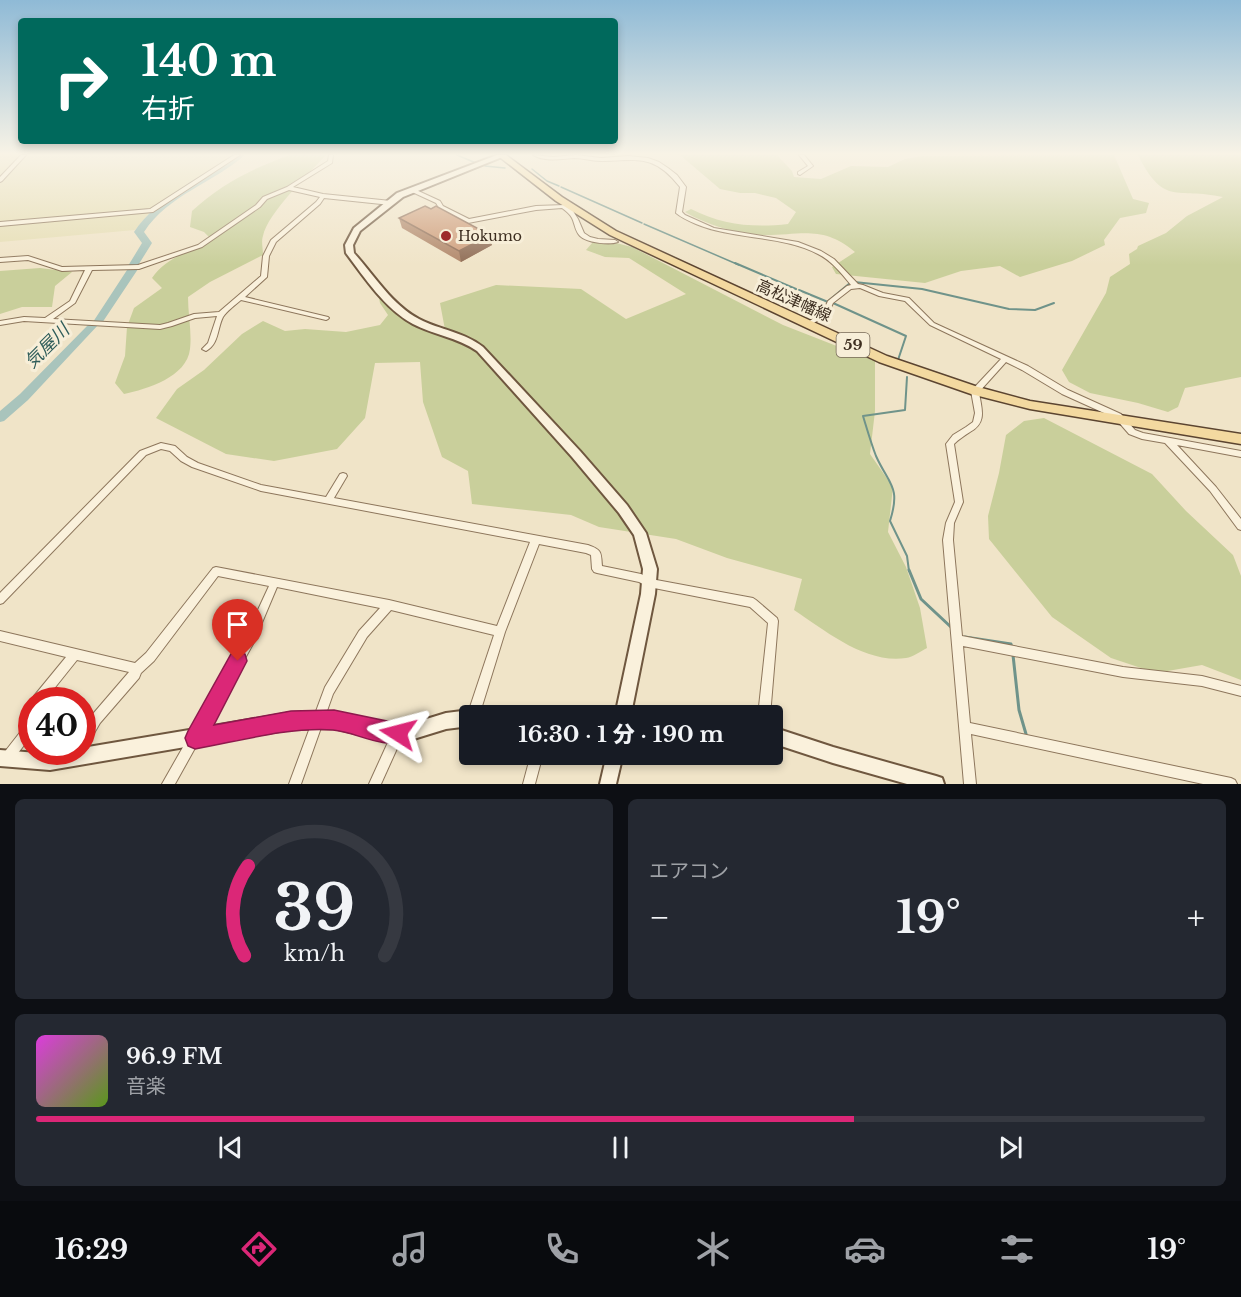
<!DOCTYPE html>
<html lang="ja">
<head>
<meta charset="utf-8">
<style>
  body { margin:0; font-family:"Libre Baskerville","Noto Sans JP",serif; background:#242831; color:#f1f3f6; height:100vh; display:flex; flex-direction:column; font-size:22px; white-space:nowrap }
  * { box-sizing:border-box; margin:0 }
  p { font-size:20px; color:#9ea1a6 }
  .icon { flex:none; width:33px; height:33px; fill:none; stroke:currentColor; stroke-width:2; stroke-linecap:round; stroke-linejoin:round }
  .map { position:relative; height:784px; overflow:hidden }
  .panel { display:flex; flex-direction:column; gap:15px; padding:15px; background:#0d0f14; flex:1 }
  .panel>* { flex:none }
  .guide { position:absolute; left:18px; top:18px; width:600px; height:126px; border-radius:6px; box-shadow:0 3px 9px #0003; background:#00695c; color:#fff; overflow:hidden }
  .speed { position:absolute; left:18px; top:687px; display:flex; gap:12px; font-size:30px; font-weight:700; text-align:center }
  .speed>* { display:grid; place-content:center; width:78px; height:78px; border-radius:50%; background:#171b24; box-shadow:0 3px 9px #0003; line-height:1 }
  .speed .limit { border:9px solid #d22; background:#fff; color:#111 }
  .pin { position:absolute; display:grid; place-items:center; width:51px; height:51px; color:#fff; margin:-62px -26px; border-radius:50% 50% 50% 0; rotate:-45deg; box-shadow:0 0 6px #0007 }
  .pin .icon { rotate:45deg }
  .me { position:absolute; width:66px; margin:-33px; rotate:279deg; stroke-linejoin:round; filter:drop-shadow(0 0 4px #0008) }
  .turn { display:flex; align-items:center; gap:21px; height:126px; padding:0 24px; font-size:27px }
  .turn .icon { width:78px; height:78px; stroke-width:2.5 }
  .turn b { display:block; font-size:42px; line-height:51px }
  .big { font-size:45px; font-weight:800; line-height:1.1 }
  .panel .widget { flex:1; display:flex; flex-direction:column; justify-content:center; gap:9px; min-width:0; padding:0 21px; border-radius:9px; background:#242831 }
  .panel .dial { align-items:center; gap:0 }
  .dial svg { height:156px; overflow:visible; fill:none; stroke:#363941; stroke-width:7; stroke-linecap:round; text-anchor:middle }
  .dial text { fill:#f1f3f6; stroke:none }
  .song { display:flex; align-items:center; gap:18px }
  .cover { width:72px; height:72px; border-radius:9px; background:linear-gradient(135deg,hsl(300 70% 55%),hsl(90 70% 35%)) }
  .played { height:6px; border-radius:3px; background:linear-gradient(90deg,#db2777 70%,#363941 70%) }
  .keys { display:flex; justify-content:space-around; direction:ltr }
  .heat { display:flex; justify-content:space-between; align-items:center; font-size:33px; direction:ltr }
  .panel .tiles { flex:1; display:grid; gap:15px; grid-template-columns:1fr 1fr }
  .widget:last-child { grid-column:span 2 }
  .trip { position:absolute; left:459px; top:705px; width:324px; height:60px; border-radius:6px; background:#171b24; box-shadow:0 3px 9px #0003; font-weight:800; line-height:60px; text-align:center }
  .tab-bar { display:flex; height:96px; justify-content:space-around; align-items:center; background:#090b0e; color:#9ea1a6 }
  .tab-bar .icon { width:42px; height:42px }
  .tab-bar .active { color:#db2777 }
  .tab-bar b { font-size:27px; color:#f1f3f6 }
  .map>svg:first-child { display:block }
  .farmland { fill:#e6deb5 }
  .green { fill:#c9cf9b }
  .lines { fill:none; stroke-linecap:round; stroke-linejoin:round }
  .stream-far2 { stroke:#6f938a; stroke-width:1.5 }
  .stream-far1 { stroke:#6f938a; stroke-width:2 }
  .stream { stroke:#6f938a; stroke-width:3 }
  .river { fill:#a9c4bc; fill-rule:evenodd }
  .street-casing { stroke:#8d765c; stroke-width:2 }
  .secondary-casing { stroke:#6f573f; stroke-width:4 }
  .primary-casing { stroke:#5b4430; stroke-width:3 }
  .street { fill:#faf1dc; fill-rule:evenodd }
  .secondary { fill:#faf1dc; fill-rule:evenodd }
  .primary { fill:#f3d9a0; fill-rule:evenodd }
  .wall { fill:#b2896c }
  .shaded-wall { fill:#916f58 }
  .building { fill:#cf9f7d; stroke:#916f58; stroke-width:1.5 }
  .route { fill:#db2777; stroke:#8e194d; stroke-width:1.5 }
  .poi-dot { fill:#9e2a2b; stroke:#f7eed8; stroke-width:2 }
  .labels { text-anchor:middle; stroke-width:6; stroke-linejoin:round; paint-order:stroke }
  .far-poi-label { font-size:14px; fill:#3d2e20; stroke:#f7eed8; text-anchor:start }
  .shield { fill:#f7eed8; stroke:#756857; stroke-width:1.5 }
  .shield-label { font-size:15px; font-weight:bold; fill:#3d2e20 }
  .street-label { font-size:16px; fill:#3d2e20; stroke:#f7eed8 }
  .water-label { font-size:18px; font-style:italic; fill:#2f5d5a; stroke:#f7eed8 }
</style>
</head>
<body>
<div class="map">
<svg width="1241" height="784" viewBox="0 0 1241 784">
  <rect width="100%" height="100%" fill="#f0e4c8"/>
  <!-- farmland -->
  <path class="farmland" d="M 0,155 L 238,155 L 151,211 L 135,230 L 0,242 Z"/>
  <!-- green -->
  <g class="green">
    <path d="M 290,155 L 326,155 C 310,172 267,214 263,236 C 261,241 263,249 263,255 L 210,282 L 188,297 C 188,314 192,333 190,349 C 187,377 147,389 124,394 L 115,383 L 125,356 L 127,327 L 134,308 L 162,288 L 152,278 C 166,257 190,253 209,237 L 204,232 L 190,227 L 192,211 C 221,184 253,168 290,155 Z"/>
    <path d="M 680,155 L 777,155 L 792,171 L 794,177 L 821,179 L 851,166 L 888,167 L 905,159 L 922,156 L 1114,155 L 1133,199 L 1149,203 L 1146,213 L 1120,218 L 1104,240 L 1105,245 L 1072,261 L 1020,277 L 1000,266 L 961,271 L 925,283 L 836,274 L 832,267 L 855,252 C 822,224 799,236 761,235 C 735,233 707,225 685,212 L 691,209 C 722,225 753,228 788,224 L 796,212 L 776,198 L 755,193 L 740,193 L 720,189 Z"/>
    <path d="M 1138,155 L 1241,155 L 1241,377 L 1185,388 L 1178,407 L 1168,412 L 1138,403 L 1090,393 L 1069,382 L 1062,370 L 1106,293 L 1110,277 L 1130,264 L 1129,254 L 1137,249 L 1138,246 L 1166,233 L 1187,216 L 1223,197 C 1176,187 1164,207 1138,155 Z"/>
    <path d="M 593,242 L 616,243 L 632,247 L 783,325 L 875,361 L 875,411 L 870,454 L 893,487 L 888,532 L 906,567 L 920,608 L 927,648 C 921,651 913,657 906,658 C 865,664 826,631 794,610 L 802,579 L 727,558 L 676,539 L 599,527 L 571,515 L 472,504 L 468,471 L 442,457 L 423,402 L 420,362 L 375,363 L 365,418 L 337,449 L 274,461 L 226,454 L 156,418 L 177,389 L 204,370 L 242,334 L 263,321 L 285,331 L 305,329 L 346,332 L 380,325 L 388,315 L 380,303 L 378,293 L 382,294 L 404,320 L 446,335 L 440,303 L 496,285 L 581,289 L 626,319 L 686,294 L 629,258 L 605,257 L 586,250 Z"/>
    <path d="M 40,268 L 72,272 L 55,286 L 52,307 L 22,307 L 0,314 L 0,271 Z"/>
    <path d="M 1044,418 L 1152,474 L 1186,511 L 1233,555 L 1241,576 L 1241,680 L 1202,665 L 1156,673 L 1111,658 L 1052,617 L 989,539 L 988,516 L 999,473 L 1006,435 L 1024,421 Z"/>
  </g>
  <g class="lines">
    <!-- stream-far2 -->
    <g class="stream-far2">
      <path d="M 457,155 L 476,163"/>
      <path d="M 485,166 L 505,168"/>
      <path d="M 532,169 L 547,181 L 559,186"/>
      <path d="M 561,187 L 642,223"/>
      <path d="M 644,224 L 739,265"/>
    </g>
    <!-- stream-far1 -->
    <g class="stream-far1">
      <path d="M 735,263 L 796,289"/>
      <path d="M 854,282 L 922,289 L 1009,309 L 1035,310 L 1054,303"/>
      <path d="M 799,290 L 828,302"/>
      <path d="M 827,302 L 850,283"/>
      <path d="M 833,303 L 906,336 L 898,360"/>
      <path d="M 907,377 L 905,410 L 863,416 C 867,429 871,443 876,456 C 889,485 901,486 890,521 L 907,556 L 909,571"/>
    </g>
    <!-- stream -->
    <g class="stream">
      <path d="M 909,570 L 921,599 L 952,628"/>
      <path d="M 965,637 L 1011,644 L 1012,648"/>
      <path d="M 1013,655 L 1019,710 L 1026,734"/>
    </g>
    <!-- river -->
    <path class="river" d="M 235,155 L 245,155 C 213,183 168,195 144,232 L 152,243 L 137,267 L 138,269 L 102,323 L 99,324 L 28,400 L 4,421 L 0,422 L 0,411 L 20,394 L 90,323 L 93,322 L 129,267 L 128,266 L 142,243 L 134,232 C 158,197 200,177 235,155 Z"/>
    <defs>
      <g id="street">
        <path d="M 21,155 L 26,155 L 2,181 L 0,182 L 0,177 Z"/>
        <path d="M 234,155 L 240,155 L 153,212 L 0,226 L 0,222 L 150,209 Z"/>
        <path d="M 329,155 L 333,155 L 332,163 L 293,187 L 323,194 L 391,201 L 394,203 L 391,205 L 324,198 L 320,204 L 276,242 L 269,256 L 267,277 L 245,297 L 328,317 L 329,318 L 328,319 L 326,320 L 241,300 C 235,305 227,311 223,317 C 217,329 219,344 206,351 L 202,349 L 208,343 L 217,316 L 195,318 L 172,326 L 160,329 L 24,321 L 0,325 L 0,321 L 24,317 L 45,318 L 70,301 L 85,270 L 62,271 L 28,260 L 0,262 L 0,258 L 28,256 L 62,267 L 138,265 L 198,245 L 256,205 L 263,197 L 287,187 L 328,161 ZM 289,190 L 320,197 L 316,202 L 271,240 L 263,256 L 261,276 L 219,312 L 194,314 L 168,323 L 160,325 L 53,319 L 75,303 L 92,270 L 139,269 L 202,247 L 260,207 L 267,199 Z"/>
        <path d="M 533,155 L 553,157 L 576,155 L 601,158 L 628,156 L 648,158 L 659,162 L 668,168 L 677,175 L 686,187 L 682,212 L 685,215 L 714,228 L 798,242 L 821,251 L 834,259 L 858,284 L 863,285 L 883,293 L 909,298 L 934,323 L 1028,366 L 1068,390 L 1121,414 L 1135,430 L 1143,433 L 1241,451 L 1241,457 L 1177,445 L 1216,487 L 1241,519 L 1241,530 L 1238,529 L 1210,491 L 1165,443 L 1142,439 L 1129,434 L 1115,418 L 1062,394 L 1022,370 L 1006,362 L 979,392 C 981,408 988,422 970,432 C 964,436 959,439 954,444 L 963,502 L 954,523 L 953,540 L 962,636 L 1123,667 L 1202,676 L 1241,686 L 1241,696 L 1202,686 L 1123,677 L 963,646 L 970,723 L 1231,778 L 1235,780 L 1237,784 L 1203,784 L 971,734 L 976,784 L 964,784 L 943,540 L 946,523 L 955,502 L 946,444 L 953,435 L 966,427 L 973,422 L 975,413 L 971,391 L 1001,359 L 930,325 L 905,301 L 879,296 L 860,288 L 851,289 L 833,303 L 828,314 L 809,326 L 805,326 L 804,325 L 805,324 L 823,312 L 828,301 L 847,286 L 851,285 C 841,273 832,261 818,254 C 782,235 734,240 696,224 C 689,221 682,218 676,213 L 680,187 C 654,154 639,160 602,161 C 592,161 583,158 574,158 C 560,159 546,162 533,155 Z"/>
        <path d="M 799,155 L 804,155 L 813,166 L 800,175 L 798,174 L 798,172 L 808,166 Z"/>
        <path d="M 410,189 L 414,189 L 440,201 L 443,206 L 469,219 L 536,206 L 565,205 L 573,211 L 578,219 L 584,233 L 590,237 L 598,239 L 615,240 L 618,242 C 610,245 587,243 580,236 C 575,231 575,224 572,218 C 570,214 566,211 562,208 L 536,210 L 468,223 L 439,208 L 436,203 L 410,191 Z"/>
        <path d="M 161,443 L 175,446 L 187,457 L 198,463 L 261,485 L 326,497 L 340,474 L 343,473 L 346,474 L 347,476 L 334,498 L 588,545 C 602,550 601,552 602,566 L 641,574 L 651,579 L 753,598 L 756,600 L 777,618 L 778,621 L 770,716 L 758,716 L 768,623 L 750,607 L 649,587 L 639,582 L 597,573 L 594,572 L 592,569 L 591,555 L 586,553 L 539,544 L 505,632 L 479,716 L 470,716 L 470,720 L 467,716 L 494,635 L 391,610 L 367,637 L 333,694 L 301,784 L 289,784 L 325,687 L 359,631 L 380,608 L 277,587 L 253,644 L 175,784 L 162,784 L 245,638 L 269,586 L 218,576 L 154,661 L 141,673 L 139,678 L 100,723 L 86,747 L 82,749 L 82,731 L 92,715 L 129,672 L 77,660 L 45,700 L 33,700 L 34,696 L 66,657 L 0,641 L 0,631 L 135,663 L 146,653 L 213,568 L 216,567 L 389,600 L 497,626 L 530,542 L 261,491 L 192,467 L 181,461 L 170,451 L 161,449 L 146,455 L 3,603 L 0,604 L 0,593 L 140,451 Z"/>
        <path d="M 32,704 L 32,735 L 11,762 L 7,764 L 3,762 L 1,758 L 3,754 L 25,726 L 26,709 L 28,705 Z"/>
        <path d="M 398,727 L 402,729 L 404,733 L 381,784 L 369,784 L 394,729 Z"/>
        <path d="M 531,754 L 543,754 L 535,784 L 523,784 Z"/>
      </g>
      <g id="secondary">
        <path d="M 497,155 L 507,155 L 403,197 L 360,231 L 353,245 L 354,253 C 374,275 392,305 419,319 C 440,330 464,332 483,347 L 580,451 L 627,505 L 646,533 L 657,569 L 655,594 L 632,709 L 665,708 L 671,710 L 673,716 L 615,716 L 641,594 L 643,569 L 634,535 L 619,513 L 572,457 L 477,351 C 457,337 434,335 413,324 C 385,309 364,277 346,253 L 345,245 L 354,228 L 397,193 Z"/>
        <path d="M 470,710 L 476,712 L 477,716 L 470,716 L 470,726 L 446,729 L 407,741 L 384,740 L 334,728 L 291,729 L 50,770 L 0,766 L 0,750 L 50,754 L 64,752 L 82,752 L 82,748 L 291,713 L 334,712 L 384,724 L 407,725 L 446,713 Z"/>
        <path d="M 772,727 L 833,747 L 936,776 L 942,778 L 944,784 L 907,784 L 833,763 L 772,743 Z"/>
        <path d="M 607,754 L 623,754 L 616,784 L 600,784 Z"/>
      </g>
      <path id="primary" d="M 497,155 L 506,155 L 562,197 L 616,231 L 887,356 L 978,387 L 1030,401 L 1241,434 L 1241,444 L 1030,409 L 971,394 L 879,362 L 610,235 L 556,201 Z"/>
    </defs>
    <!-- street casing -->
    <use href="#street" class="street-casing"/>
    <!-- secondary casing -->
    <use href="#secondary" class="secondary-casing"/>
    <!-- primary casing -->
    <use href="#primary" class="primary-casing"/>
    <!-- street -->
    <use href="#street" class="street"/>
    <!-- secondary -->
    <use href="#secondary" class="secondary"/>
    <!-- primary -->
    <use href="#primary" class="primary"/>
  </g>
  <!-- wall -->
  <path class="wall" d="M 399,218 L 492,245 L 461,262 L 402,228 Z"/>
  <!-- shaded-wall -->
  <path class="shaded-wall" d="M 490,235 L 492,245 L 461,262 L 459,251 Z"/>
  <!-- building -->
  <path class="building" d="M 425,206 L 431,209 L 436,206 L 490,235 L 459,251 L 399,218 Z"/>
  <!-- sky -->
  <linearGradient id="sky" x2="0" y2="1"><stop stop-color="#8fbad6"/><stop offset="0.58" stop-color="#f8f3e6"/><stop offset="1" stop-color="#f8f3e6" stop-opacity="0"/></linearGradient>
  <rect width="1241" height="265" fill="url(#sky)"/>
  <!-- route -->
  <path class="route" d="M 238,652 L 245,654 L 247,661 L 214,725 L 291,711 L 334,710 L 406,725 L 409,733 L 406,740 C 382,750 357,732 333,730 C 288,727 240,741 195,749 L 188,746 L 185,738 L 188,731 L 231,654 Z"/>
  <!-- markers -->
  <circle class="poi-dot" cx="446" cy="236" r="6"/>
  <g class="labels">
    <!-- far-poi labels -->
    <g class="far-poi-label">
      <text x="458" y="241">Hokumo</text>
    </g>
    <!-- shield labels -->
    <rect class="shield" x="836.5" y="333" width="33" height="24" rx="4.5"/>
    <g class="shield-label">
      <text x="853" y="350">59</text>
    </g>
    <!-- street labels -->
    <g class="street-label">
      <text transform="translate(794 300) rotate(24)" y="6">高松津幡線</text>
    </g>
    <!-- water labels -->
    <g class="water-label">
      <text transform="translate(47 346) rotate(-45)" y="6">気屋川</text>
    </g>
  </g>
</svg>
<div class="speed"><div class="limit">40</div></div>
<div class="pin" style="left:238px;top:661px;background:#d93025"><svg class="icon" aria-label="arrive" viewBox="0 0 24 24"><path d="M6 21V4h12l-3 4 3 4H6"/></svg></div>
<svg class="me" style="left:398px;top:733px" viewBox="-20 -20 40 40"><path d="M0-17L14 15 0 8-14 15z" fill="#db2777" stroke="#fff" stroke-width="4"/></svg>
<div class="trip">16:30 · 1 分 · 190 m</div>
<div class="guide">
<div class="turn"><svg class="icon" aria-label="right" viewBox="0 0 24 24"><path d="M7 20v-9h11M14 6l5 5-5 5"/></svg><div><b>140 m</b>右折</div></div>
</div>
</div>
<section class="panel">
<div class="tiles">
<div class="widget dial"><svg viewBox="0 0 100 80">
<path d="M14 69A42 42 0 1 1 86 69"/>
<path d="M14 69A42 42 0 0 1 16 23" stroke="#db2777"/>
<text x="50" y="56" font-size="32" font-weight="700">39</text>
<text x="50" y="72" font-size="11">km/h</text>
</svg></div>
<div class="widget"><p>エアコン</p>
<div class="heat"><a>−</a><b class="big">19°</b><a>+</a></div>
</div>
<div class="widget">
<div class="song"><i class="cover"></i><div><b>96.9 FM</b><p>音楽</p></div></div>
<div class="played"></div>
<div class="keys"><svg class="icon" aria-label="previous" viewBox="0 0 24 24"><path d="M18 5L8 12l10 7zM5 5v14"/></svg><svg class="icon" aria-label="pause" viewBox="0 0 24 24"><path d="M8 5v14M16 5v14"/></svg><svg class="icon" aria-label="next" viewBox="0 0 24 24"><path d="M6 5l10 7-10 7zM19 5v14"/></svg></div>
</div>
</div>
</section>
<nav class="tab-bar">
<b>16:29</b>
<svg class="icon active" aria-label="directions" viewBox="0 0 24 24"><path d="M12 3l9 9-9 9-9-9zM9 14v-3h6M13 9l2 2-2 2"/></svg>
<svg class="icon" aria-label="music" viewBox="0 0 24 24"><path d="M9 18V5l10-2v13"/><circle cx="6" cy="18" r="3"/><circle cx="16" cy="16" r="3"/></svg>
<svg class="icon" aria-label="phone" viewBox="0 0 24 24"><path d="M5 4h4l2 5-3 2q2 4 5 5l2-3 5 2v4C11 20 4 13 5 4z"/></svg>
<svg class="icon" aria-label="climate" viewBox="0 0 24 24"><path d="M12 3v18M4 7l16 10M4 17L20 7"/></svg>
<svg class="icon" aria-label="car" viewBox="0 0 24 24"><path d="M5 17H2v-5l4-1 3-4h7l3 4 3 1v5h-3M9 17h6M6 11h13"/><circle cx="7" cy="17" r="2"/><circle cx="17" cy="17" r="2"/></svg>
<svg class="icon" aria-label="filters" viewBox="0 0 24 24"><path d="M4 7h16M4 17h16"/><circle cx="9" cy="7" r="2"/><circle cx="15" cy="17" r="2"/></svg>
<b>19°</b>
</nav>
</body>
</html>
